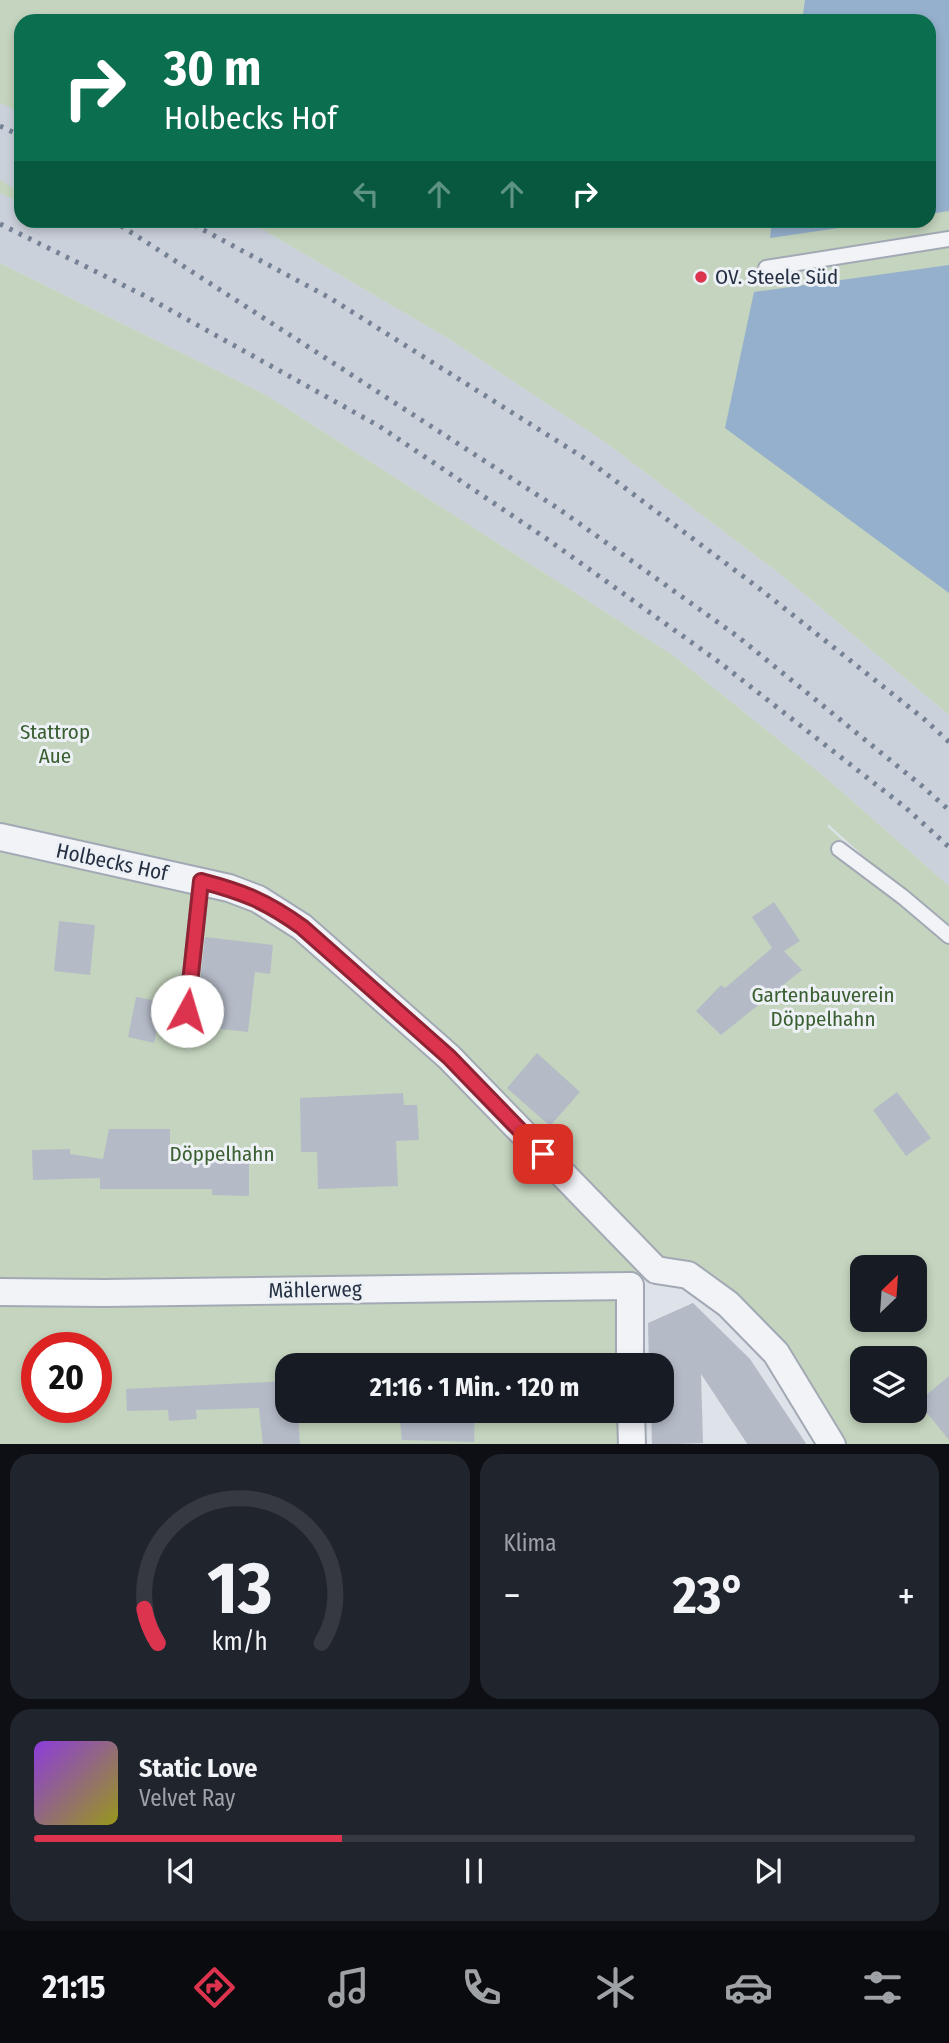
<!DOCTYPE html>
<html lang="de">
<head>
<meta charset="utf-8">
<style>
  body { margin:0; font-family:"Fira Sans Condensed",sans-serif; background:#20242c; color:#f1f3f6; height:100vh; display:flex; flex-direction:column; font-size:26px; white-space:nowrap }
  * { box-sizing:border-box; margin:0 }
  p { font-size:23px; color:#9ea1a6 }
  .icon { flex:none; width:38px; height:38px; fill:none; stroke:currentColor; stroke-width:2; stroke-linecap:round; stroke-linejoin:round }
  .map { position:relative; height:1444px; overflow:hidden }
  .panel { display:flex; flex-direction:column; gap:10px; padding:10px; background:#0d0f14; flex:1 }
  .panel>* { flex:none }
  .banner { position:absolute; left:14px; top:14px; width:922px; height:214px; border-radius:21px; box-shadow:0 4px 10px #0003; background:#0b6e4f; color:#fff; overflow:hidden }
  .needle { width:46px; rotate:25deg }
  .buttons { position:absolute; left:850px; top:1255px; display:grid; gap:14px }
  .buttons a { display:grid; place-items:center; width:77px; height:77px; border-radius:14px; background:#171b24; box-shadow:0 4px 10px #0003; font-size:35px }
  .speed { position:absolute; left:21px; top:1332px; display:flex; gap:14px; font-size:35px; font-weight:700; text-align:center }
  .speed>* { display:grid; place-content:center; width:91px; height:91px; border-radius:50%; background:#171b24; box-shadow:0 4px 10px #0003; line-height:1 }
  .speed .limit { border:10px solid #d22; background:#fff; color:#111 }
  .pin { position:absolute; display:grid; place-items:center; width:60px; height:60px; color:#fff; margin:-30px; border-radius:14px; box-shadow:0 4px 10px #0006 }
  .me { position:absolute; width:77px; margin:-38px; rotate:6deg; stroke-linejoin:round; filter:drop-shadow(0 0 5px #0008) }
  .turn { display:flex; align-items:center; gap:24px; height:147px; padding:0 35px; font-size:32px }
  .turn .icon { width:91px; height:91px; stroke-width:2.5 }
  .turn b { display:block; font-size:49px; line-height:60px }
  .lanes { display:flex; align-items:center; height:66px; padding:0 35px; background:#0003; justify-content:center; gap:35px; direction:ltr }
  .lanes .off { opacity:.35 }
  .big { font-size:52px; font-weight:700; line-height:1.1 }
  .panel .card { flex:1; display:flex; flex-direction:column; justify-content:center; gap:10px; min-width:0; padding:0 24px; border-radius:21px; background:#20242c }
  .panel .dial { align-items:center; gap:0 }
  .dial svg { height:182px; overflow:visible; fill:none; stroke:#363941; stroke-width:7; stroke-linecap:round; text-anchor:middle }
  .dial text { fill:#f1f3f6; stroke:none }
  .song { display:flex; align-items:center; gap:21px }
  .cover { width:84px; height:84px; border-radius:10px; background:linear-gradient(135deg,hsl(270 70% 55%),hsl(60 70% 35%)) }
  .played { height:7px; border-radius:4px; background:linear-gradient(90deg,#dc344e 35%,#363941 35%) }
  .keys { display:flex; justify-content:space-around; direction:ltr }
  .heat { display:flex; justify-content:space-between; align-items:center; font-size:38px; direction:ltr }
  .panel .tiles { flex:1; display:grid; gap:10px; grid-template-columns:1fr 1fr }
  .card:last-child { grid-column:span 2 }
  .trip { position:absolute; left:275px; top:1353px; width:399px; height:70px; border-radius:21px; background:#171b24; box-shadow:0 4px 10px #0003; font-weight:700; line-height:70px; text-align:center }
  .dock { display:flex; height:112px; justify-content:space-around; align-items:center; background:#090b0e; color:#9ea1a6 }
  .dock .icon { width:49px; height:49px }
  .dock .on { color:#dc344e }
  .dock b { font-size:32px; color:#f1f3f6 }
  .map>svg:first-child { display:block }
  .built { fill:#cbd1db }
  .green { fill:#c4d4be; fill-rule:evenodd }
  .water { fill:#95b0cd }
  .building { fill:#b4bbc7 }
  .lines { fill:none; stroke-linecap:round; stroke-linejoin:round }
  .service-casing { stroke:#a3a9b4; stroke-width:18 }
  .minor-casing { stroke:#a3a9b4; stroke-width:30 }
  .service { stroke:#f1f3f7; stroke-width:14 }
  .minor { stroke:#f1f3f7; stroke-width:26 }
  .rail { stroke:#758194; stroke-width:5; stroke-dasharray:3.5 7; stroke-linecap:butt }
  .route-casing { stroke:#8f2233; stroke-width:18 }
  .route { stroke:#dc344e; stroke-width:12 }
  .poi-dot { fill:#dc344e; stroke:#edf1f6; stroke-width:2.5 }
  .labels { text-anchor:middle; stroke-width:6; stroke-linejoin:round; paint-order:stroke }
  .poi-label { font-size:21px; fill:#253042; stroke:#edf1f6; text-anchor:start }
  .park-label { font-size:21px; fill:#3a5f31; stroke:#edf1f6 }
  .street-label { font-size:21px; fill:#253042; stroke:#edf1f6 }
</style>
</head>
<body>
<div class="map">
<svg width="949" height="1445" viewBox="0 0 949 1445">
  <rect width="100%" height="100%" fill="#dee2e9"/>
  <!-- built -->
  <path class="built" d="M 0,0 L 21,21 L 21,220 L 248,221 L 449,339 L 602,440 L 779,573 L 949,715 L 949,886 L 825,777 L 674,656 L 266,395 L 0,263 Z"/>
  <!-- green -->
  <g class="green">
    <path d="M 0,0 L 949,0 L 949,715 L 779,573 L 602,440 L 449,339 L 248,221 L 929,220 L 929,21 L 21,21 L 21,113 L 0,103 Z"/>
    <path d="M 0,179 L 21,194 L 21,203 L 0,193 Z"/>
    <path d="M 0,263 L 266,395 L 674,656 L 825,777 L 949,886 L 949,933 L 828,824 L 828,827 L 949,937 L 949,1444 L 832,1444 L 728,1304 L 657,1270 L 281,910 L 0,837 ZM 863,1267 L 915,1267 L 915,1320 L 863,1320 ZM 863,1358 L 915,1358 L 915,1410 L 863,1410 Z"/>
    <path d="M 0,838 L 200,882 L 301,928 L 655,1270 L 630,1285 L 629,1365 L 287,1365 L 287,1410 L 629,1411 L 629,1444 L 0,1445 ZM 37,1348 L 96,1348 L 96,1407 L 37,1407 Z"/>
  </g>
  <!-- water -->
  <g class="water">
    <path d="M 805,0 L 949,0 L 949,211 L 929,214 L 929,21 L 802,21 Z"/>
    <path d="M 772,221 L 772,220 L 887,221 L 770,238 Z"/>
    <path d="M 949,265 L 949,593 L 725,428 L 754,292 Z"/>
  </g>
  <!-- building -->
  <g class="building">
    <path d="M 774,902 L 800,941 L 784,951 L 802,970 L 721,1035 L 696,1011 L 721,985 L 725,988 L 772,948 L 752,917 Z"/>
    <path d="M 59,921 L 95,925 L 90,975 L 54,971 Z"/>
    <path d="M 205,937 L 273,945 L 270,974 L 255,972 L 248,1032 L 195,1026 Z"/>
    <path d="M 136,997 L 163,1002 L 154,1043 L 128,1037 Z"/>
    <path d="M 537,1053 L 580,1092 L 550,1126 L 507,1088 Z"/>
    <path d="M 897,1092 L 931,1138 L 906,1156 L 873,1110 Z"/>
    <path d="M 403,1093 L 404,1105 L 417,1105 L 419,1140 L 396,1141 L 398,1186 L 318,1189 L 317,1152 L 301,1152 L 300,1098 Z"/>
    <path d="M 109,1129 L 170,1129 L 170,1149 L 249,1150 L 249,1196 L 212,1195 L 212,1189 L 100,1189 L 100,1178 L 33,1180 L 32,1150 L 70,1149 L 70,1154 L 103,1159 Z"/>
    <path d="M 693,1303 L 750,1359 L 807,1445 L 748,1445 L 701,1374 L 703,1443 L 652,1445 L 651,1410 L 662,1410 L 662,1365 L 649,1365 L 648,1323 Z"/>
    <path d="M 949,1376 L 949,1440 L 918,1402 Z"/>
    <path d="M 287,1381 L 287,1410 L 298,1410 L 300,1445 L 263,1445 L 259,1408 L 196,1410 L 197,1419 L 169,1421 L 168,1410 L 127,1411 L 126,1389 Z"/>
    <path d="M 399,1410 L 475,1410 L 474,1442 L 402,1440 Z"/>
  </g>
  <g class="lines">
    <defs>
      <g id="service">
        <path d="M 766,268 L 949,239"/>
        <path d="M 839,849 L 903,897 L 949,936"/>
        <path d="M 187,1011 L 201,881"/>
      </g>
      <g id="minor">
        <path d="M 0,837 L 229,888 L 258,899 L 302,927 L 449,1057 L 656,1270 L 688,1275 L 728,1304 L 776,1353 L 832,1445"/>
        <path d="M 0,1292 L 104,1293 L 630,1286"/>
        <path d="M 630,1365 L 630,1286"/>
        <path d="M 631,1410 L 632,1445"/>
      </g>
    </defs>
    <!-- service casing -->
    <use href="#service" class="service-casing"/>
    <!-- minor casing -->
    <use href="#minor" class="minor-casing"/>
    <!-- service -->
    <use href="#service" class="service"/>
    <!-- minor -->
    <use href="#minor" class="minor"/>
    <!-- rail -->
    <g class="rail">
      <path d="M 0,126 L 21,136"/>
      <path d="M 112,220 L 559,509 L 737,636 L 922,786 L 949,810"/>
      <path d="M 185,220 L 330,298 L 589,461 L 760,589 L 924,719 L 949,742"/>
      <path d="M 0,224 L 145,296 L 379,426 L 547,539 L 719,662 L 906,808 L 949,847"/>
    </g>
  </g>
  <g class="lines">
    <defs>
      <path id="route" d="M 187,1011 L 201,881 C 243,892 266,901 302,927 L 449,1057 L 543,1154"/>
    </defs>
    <!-- route casing -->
    <use href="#route" class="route-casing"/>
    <!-- route -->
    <use href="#route" class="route"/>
  </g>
  <!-- markers -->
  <circle class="poi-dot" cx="701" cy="277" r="7"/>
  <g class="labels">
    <!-- poi labels -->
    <g class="poi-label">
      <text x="715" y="284">OV. Steele Süd</text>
    </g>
    <!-- park labels -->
    <g class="park-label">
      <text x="55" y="739">Stattrop<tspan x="55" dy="24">Aue</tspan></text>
      <text x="823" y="1002">Gartenbauverein<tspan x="823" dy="24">Döppelhahn</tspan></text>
      <text x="222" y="1161">Döppelhahn</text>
    </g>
    <!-- street labels -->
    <g class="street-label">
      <text transform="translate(112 862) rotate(12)" y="7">Holbecks Hof</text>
      <text transform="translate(315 1290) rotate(-1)" y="7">Mählerweg</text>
    </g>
  </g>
</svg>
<div class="buttons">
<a><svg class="needle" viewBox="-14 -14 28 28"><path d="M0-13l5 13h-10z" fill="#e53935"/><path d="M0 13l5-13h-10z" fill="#9ea1a6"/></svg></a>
<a><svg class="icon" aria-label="layers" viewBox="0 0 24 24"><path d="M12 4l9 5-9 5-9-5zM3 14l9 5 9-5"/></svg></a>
</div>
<div class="speed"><div class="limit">20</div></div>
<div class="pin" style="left:543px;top:1154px;background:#d93025"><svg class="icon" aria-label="arrive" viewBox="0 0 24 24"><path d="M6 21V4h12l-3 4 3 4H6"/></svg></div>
<svg class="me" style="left:187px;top:1011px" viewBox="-20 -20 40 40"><circle r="19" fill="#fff"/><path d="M0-13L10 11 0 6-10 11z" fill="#dc344e"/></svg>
<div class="trip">21:16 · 1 Min. · 120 m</div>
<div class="banner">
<div class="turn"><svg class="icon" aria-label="right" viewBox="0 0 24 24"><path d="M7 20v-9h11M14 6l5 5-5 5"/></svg><div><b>30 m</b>Holbecks Hof</div></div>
<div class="lanes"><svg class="icon off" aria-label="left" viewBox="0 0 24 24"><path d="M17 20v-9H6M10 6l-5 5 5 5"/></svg><svg class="icon off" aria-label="ahead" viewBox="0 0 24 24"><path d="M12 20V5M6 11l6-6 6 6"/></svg><svg class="icon off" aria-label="ahead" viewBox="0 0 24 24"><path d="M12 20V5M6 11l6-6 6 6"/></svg><svg class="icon" aria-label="right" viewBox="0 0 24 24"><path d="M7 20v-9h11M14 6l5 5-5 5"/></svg></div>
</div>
</div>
<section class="panel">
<div class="tiles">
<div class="card dial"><svg viewBox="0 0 100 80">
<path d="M14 69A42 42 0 1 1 86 69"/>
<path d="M14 69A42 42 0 0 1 8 54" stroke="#dc344e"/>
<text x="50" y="56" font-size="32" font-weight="700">13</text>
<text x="50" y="72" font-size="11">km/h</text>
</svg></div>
<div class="card"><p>Klima</p>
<div class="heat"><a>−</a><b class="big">23°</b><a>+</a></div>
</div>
<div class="card">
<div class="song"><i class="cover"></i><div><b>Static Love</b><p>Velvet Ray</p></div></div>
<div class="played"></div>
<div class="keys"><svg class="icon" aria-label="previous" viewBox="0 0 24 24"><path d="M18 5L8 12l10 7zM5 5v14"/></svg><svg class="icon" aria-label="pause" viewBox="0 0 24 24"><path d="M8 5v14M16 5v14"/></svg><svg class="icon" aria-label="next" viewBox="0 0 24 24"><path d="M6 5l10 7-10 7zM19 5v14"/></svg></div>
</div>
</div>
</section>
<nav class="dock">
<b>21:15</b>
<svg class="icon on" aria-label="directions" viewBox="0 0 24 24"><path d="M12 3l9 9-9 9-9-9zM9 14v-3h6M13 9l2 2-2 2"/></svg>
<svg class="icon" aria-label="music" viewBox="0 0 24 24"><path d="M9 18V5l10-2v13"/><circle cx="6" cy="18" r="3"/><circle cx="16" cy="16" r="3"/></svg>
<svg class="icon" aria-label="phone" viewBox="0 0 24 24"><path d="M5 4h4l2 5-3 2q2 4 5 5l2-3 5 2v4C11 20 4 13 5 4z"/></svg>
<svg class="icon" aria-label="climate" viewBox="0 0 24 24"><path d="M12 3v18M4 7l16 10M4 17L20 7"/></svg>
<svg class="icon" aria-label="car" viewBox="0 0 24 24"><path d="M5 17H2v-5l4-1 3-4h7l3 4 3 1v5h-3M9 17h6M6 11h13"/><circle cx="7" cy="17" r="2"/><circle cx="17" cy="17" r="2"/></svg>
<svg class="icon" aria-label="filters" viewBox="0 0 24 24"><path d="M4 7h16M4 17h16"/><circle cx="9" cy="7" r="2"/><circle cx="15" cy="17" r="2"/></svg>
</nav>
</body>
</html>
